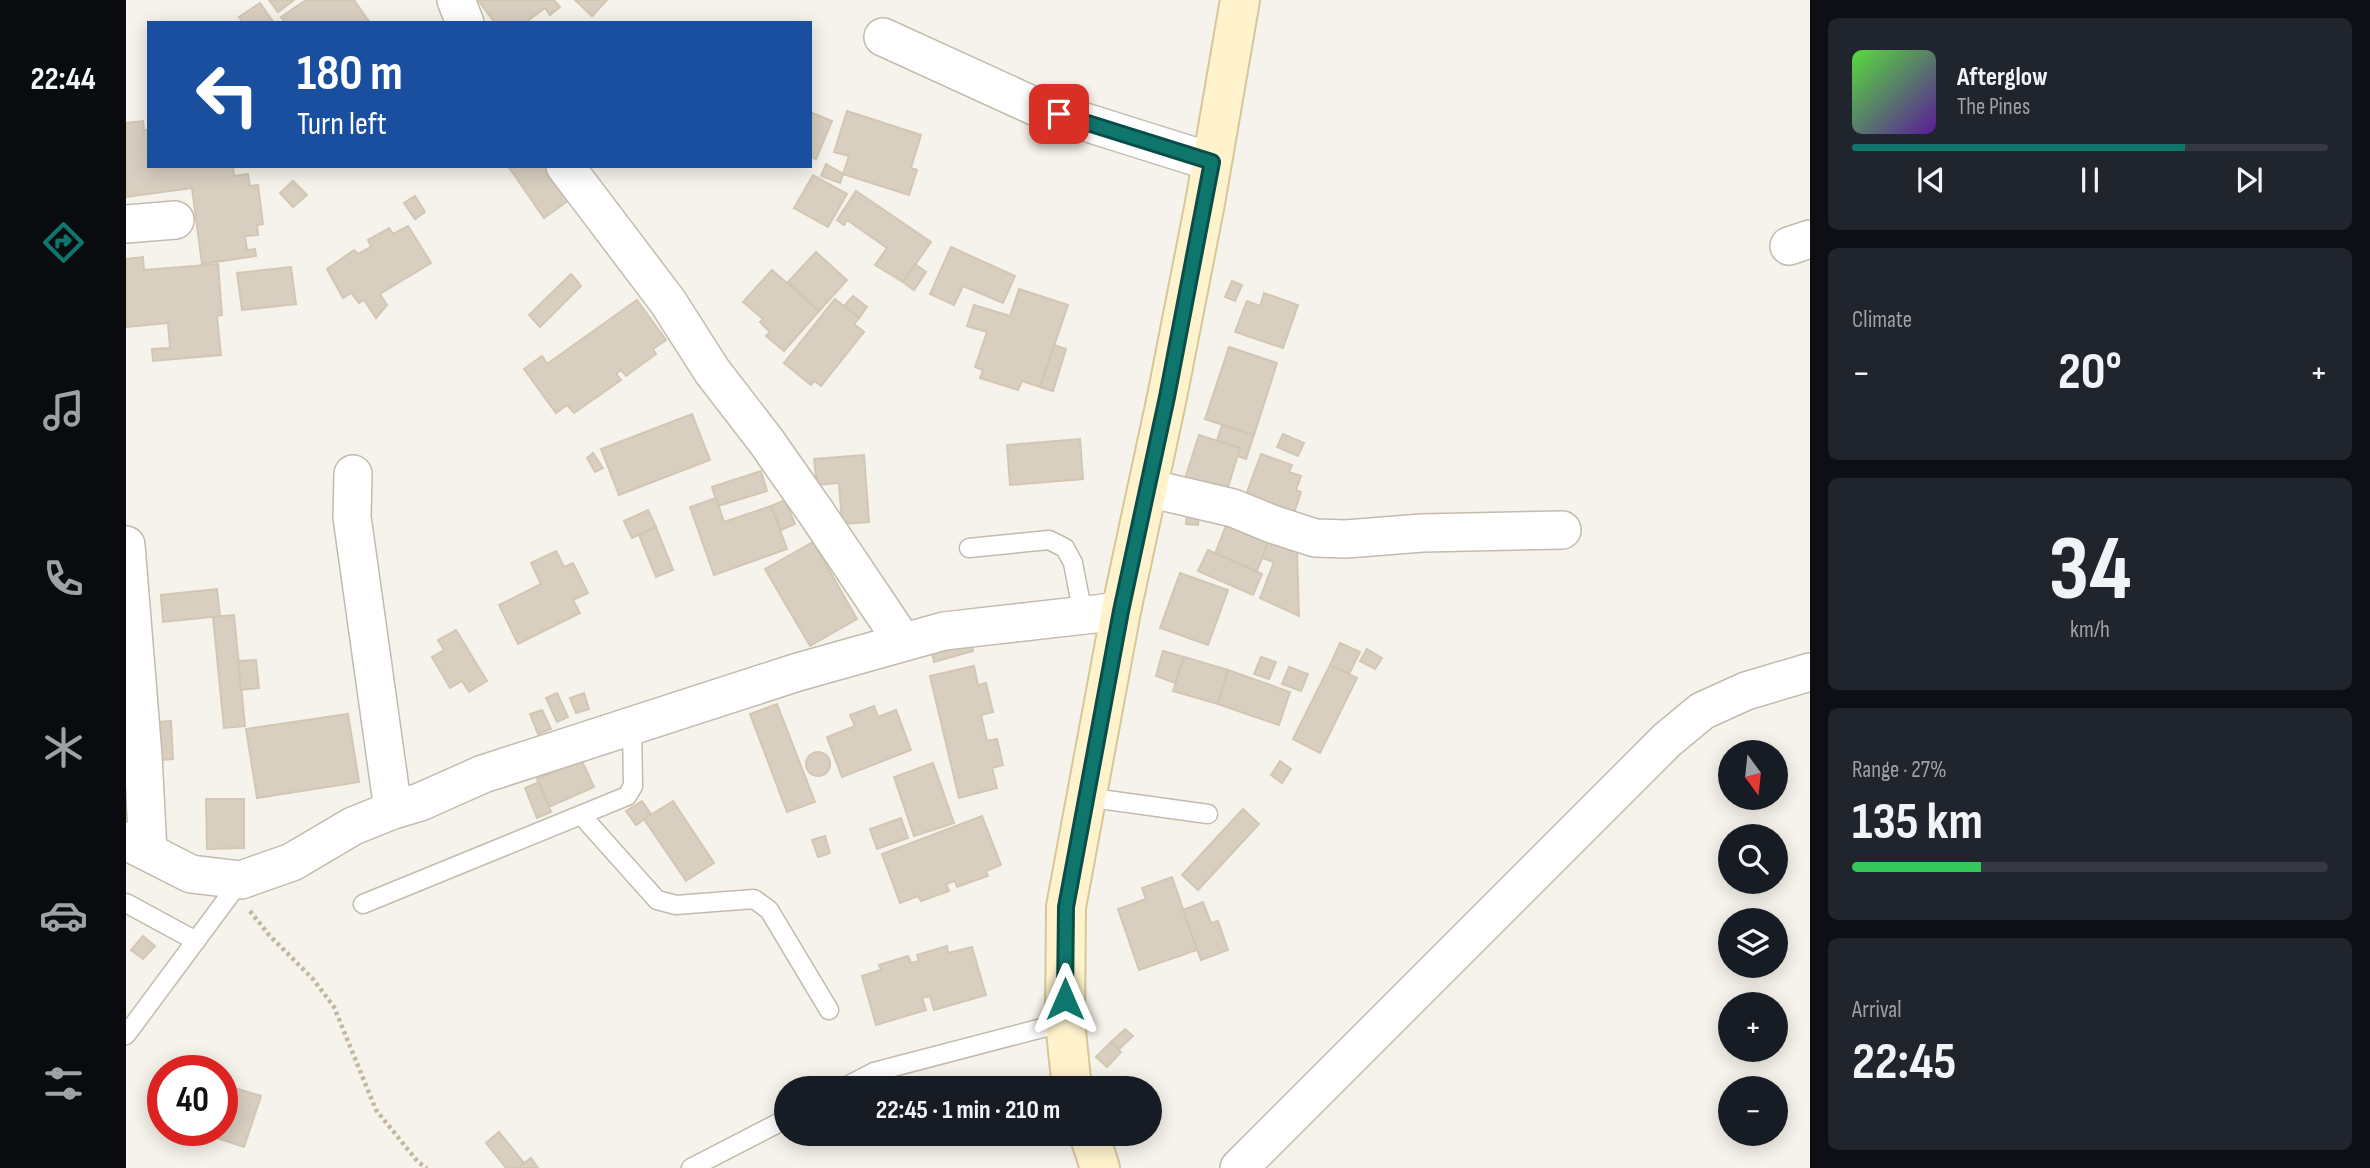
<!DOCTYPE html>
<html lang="en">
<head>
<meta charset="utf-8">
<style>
  body { margin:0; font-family:"Sofia Sans Condensed",sans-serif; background:#20242c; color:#f1f3f6; height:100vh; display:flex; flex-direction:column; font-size:26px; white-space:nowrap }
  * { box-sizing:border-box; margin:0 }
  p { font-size:23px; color:#9ea1a6 }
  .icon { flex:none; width:38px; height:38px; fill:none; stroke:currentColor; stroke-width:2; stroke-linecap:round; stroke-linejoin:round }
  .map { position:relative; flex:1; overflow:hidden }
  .panel { display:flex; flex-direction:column; gap:18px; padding:18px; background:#0d0f14; width:560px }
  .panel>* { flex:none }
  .guide { position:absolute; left:21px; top:21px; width:665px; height:147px; border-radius:0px; box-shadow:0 4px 18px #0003; background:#1a4fa0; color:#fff; overflow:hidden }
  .needle { width:46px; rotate:165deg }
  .buttons { position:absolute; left:1592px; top:740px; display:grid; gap:14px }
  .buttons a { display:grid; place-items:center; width:70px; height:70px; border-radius:50%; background:#171b24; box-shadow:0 4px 18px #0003; font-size:35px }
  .speed { position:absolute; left:21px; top:1055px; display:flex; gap:14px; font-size:35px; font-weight:700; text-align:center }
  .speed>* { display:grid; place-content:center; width:91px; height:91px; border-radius:50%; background:#171b24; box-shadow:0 4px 18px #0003; line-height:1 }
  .speed .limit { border:10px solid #d22; background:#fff; color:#111 }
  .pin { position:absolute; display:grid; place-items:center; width:60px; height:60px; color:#fff; margin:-30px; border-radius:14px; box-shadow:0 4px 10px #0006 }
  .me { position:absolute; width:77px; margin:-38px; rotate:0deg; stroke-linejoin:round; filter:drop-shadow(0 0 5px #0008) }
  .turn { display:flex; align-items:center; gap:24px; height:147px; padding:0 35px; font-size:32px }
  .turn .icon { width:91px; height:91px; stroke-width:2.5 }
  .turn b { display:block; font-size:49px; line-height:60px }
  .big { font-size:52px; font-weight:700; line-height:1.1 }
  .panel .card { flex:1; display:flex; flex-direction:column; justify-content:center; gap:10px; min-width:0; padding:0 24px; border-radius:10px; background:#20242c }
  .panel .dial { align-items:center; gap:0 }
  .dial b { font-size:91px; line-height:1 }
  .song { display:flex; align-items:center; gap:21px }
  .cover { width:84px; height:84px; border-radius:10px; background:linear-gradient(135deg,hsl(110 70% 55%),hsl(270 70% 35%)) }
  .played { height:7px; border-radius:4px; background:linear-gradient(90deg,#0f766e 70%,#363941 70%) }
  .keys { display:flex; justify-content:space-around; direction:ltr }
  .heat { display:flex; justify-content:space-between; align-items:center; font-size:38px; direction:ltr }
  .charge { height:10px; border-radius:5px; background:linear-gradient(90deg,#34c759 27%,#363941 0) }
  .trip { position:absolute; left:648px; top:1076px; width:388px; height:70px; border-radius:35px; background:#171b24; box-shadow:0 4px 18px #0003; font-weight:700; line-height:70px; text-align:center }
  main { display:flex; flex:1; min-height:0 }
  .tab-bar { display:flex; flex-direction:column; width:126px; justify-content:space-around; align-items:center; background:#090b0e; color:#9ea1a6 }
  .tab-bar .icon { width:49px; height:49px }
  .tab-bar .active { color:#0f766e }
  .tab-bar b { font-size:32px; color:#f1f3f6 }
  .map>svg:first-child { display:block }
  .building { fill:#d8cfc1; stroke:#d3c7b4; stroke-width:2 }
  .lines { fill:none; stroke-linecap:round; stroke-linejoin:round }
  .lane-casing { stroke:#c2bbae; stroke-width:21 }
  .street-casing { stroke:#c2bbae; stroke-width:40 }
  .secondary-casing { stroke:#d6c79b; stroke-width:42 }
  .path { stroke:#c4b79f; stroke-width:4.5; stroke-dasharray:3.5 3.5; stroke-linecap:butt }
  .lane { stroke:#fff; stroke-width:18 }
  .street { stroke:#fff; stroke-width:37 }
  .secondary { stroke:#fff3cd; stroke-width:38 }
  .route-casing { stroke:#0a4d48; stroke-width:18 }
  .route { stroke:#0f766e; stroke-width:12 }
</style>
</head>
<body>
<main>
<nav class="tab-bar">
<b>22:44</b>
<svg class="icon active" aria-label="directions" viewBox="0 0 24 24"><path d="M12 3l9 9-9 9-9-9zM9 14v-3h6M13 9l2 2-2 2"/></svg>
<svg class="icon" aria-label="music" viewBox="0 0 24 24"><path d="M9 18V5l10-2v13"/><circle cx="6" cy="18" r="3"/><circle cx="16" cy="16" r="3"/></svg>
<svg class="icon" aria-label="phone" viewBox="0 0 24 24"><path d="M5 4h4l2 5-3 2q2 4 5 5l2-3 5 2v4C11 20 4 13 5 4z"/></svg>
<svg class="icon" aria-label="climate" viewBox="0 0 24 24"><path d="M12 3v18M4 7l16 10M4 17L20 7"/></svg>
<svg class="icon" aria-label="car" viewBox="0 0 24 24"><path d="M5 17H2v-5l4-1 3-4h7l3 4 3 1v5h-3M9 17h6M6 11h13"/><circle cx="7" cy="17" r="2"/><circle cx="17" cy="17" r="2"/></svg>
<svg class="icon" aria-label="filters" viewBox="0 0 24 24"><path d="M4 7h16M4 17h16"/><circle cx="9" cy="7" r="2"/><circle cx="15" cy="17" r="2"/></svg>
</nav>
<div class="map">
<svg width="1684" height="1168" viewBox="0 0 1684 1168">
  <rect width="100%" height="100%" fill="#f6f3ec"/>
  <!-- building -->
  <g class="building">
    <path d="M 143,0 L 168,0 L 152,12 Z"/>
    <path d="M 180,0 L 228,0 L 244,23 L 159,23 L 155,17 Z"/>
    <path d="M 352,0 L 428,0 L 434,7 L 424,15 L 419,8 L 399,23 L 369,23 Z"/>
    <path d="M 449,0 L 481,0 L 466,16 Z"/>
    <path d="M 134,3 L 148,23 L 117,23 L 113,17 Z"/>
    <path d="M 721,111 L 795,135 L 785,168 L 791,170 L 783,195 L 717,174 L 723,156 L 708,152 Z"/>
    <path d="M 684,112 L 706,121 L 690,159 L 684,157 Z"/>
    <path d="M 17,121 L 18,130 L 23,130 L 23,166 L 107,166 L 108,176 L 122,174 L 124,186 L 132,185 L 137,224 L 131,225 L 132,235 L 119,236 L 121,250 L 129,249 L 130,256 L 76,264 L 66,188 L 0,197 L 0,123 Z"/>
    <path d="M 700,164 L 717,174 L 714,183 L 695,176 Z"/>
    <path d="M 382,166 L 420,166 L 443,200 L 418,218 Z"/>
    <path d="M 687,175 L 721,194 L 702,227 L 668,208 Z"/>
    <path d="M 167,181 L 181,195 L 167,207 L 154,193 Z"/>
    <path d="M 730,191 L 805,242 L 777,282 L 749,265 L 761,248 L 721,220 L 718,225 L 711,220 Z"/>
    <path d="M 289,196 L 299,212 L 289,219 L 278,203 Z"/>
    <path d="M 282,226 L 305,263 L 254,294 L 261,305 L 250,318 L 238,300 L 233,303 L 225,293 L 217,298 L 201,269 L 228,250 L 232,254 L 245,247 L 242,240 L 263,228 L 267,234 Z"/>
    <path d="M 825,247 L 889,276 L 877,303 L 837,286 L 828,305 L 804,294 Z"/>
    <path d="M 690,252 L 721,280 L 693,311 L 662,282 Z"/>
    <path d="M 17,257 L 18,270 L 92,264 L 96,315 L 91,316 L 95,355 L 27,361 L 26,349 L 44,348 L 42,323 L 0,327 L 0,259 Z"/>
    <path d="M 789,264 L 800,272 L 788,290 L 777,282 Z"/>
    <path d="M 165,267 L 170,304 L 116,310 L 111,273 Z"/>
    <path d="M 646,270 L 693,311 L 658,351 L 640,336 L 644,332 L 634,322 L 637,319 L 617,302 Z"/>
    <path d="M 445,274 L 455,286 L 414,327 L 403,315 Z"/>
    <path d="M 1106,281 L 1116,285 L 1109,301 L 1099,297 Z"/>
    <path d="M 893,289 L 942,305 L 914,387 L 896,381 L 892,390 L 854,378 L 857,370 L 849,367 L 861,332 L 841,326 L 848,305 L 884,316 Z"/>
    <path d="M 1138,293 L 1172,305 L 1157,348 L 1109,332 L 1121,301 L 1134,306 Z"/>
    <path d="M 727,296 L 741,307 L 733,318 L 718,306 Z"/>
    <path d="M 709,299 L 733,318 L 728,324 L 738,332 L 695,386 L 688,381 L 685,385 L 658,363 Z"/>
    <path d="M 511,300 L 540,340 L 527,349 L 530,354 L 500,376 L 495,370 L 490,374 L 495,380 L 448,413 L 441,405 L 430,413 L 398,369 L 416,356 L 421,364 Z"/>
    <path d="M 928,345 L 940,349 L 927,391 L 914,387 Z"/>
    <path d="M 1103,347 L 1151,363 L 1128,435 L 1079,419 Z"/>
    <path d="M 566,414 L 584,460 L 493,495 L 475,449 Z"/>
    <path d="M 1096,425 L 1128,435 L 1120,459 L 1111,456 L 1114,448 L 1091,441 Z"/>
    <path d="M 1157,434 L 1178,443 L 1172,456 L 1151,447 Z"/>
    <path d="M 1073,435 L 1114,448 L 1099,497 L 1057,485 Z"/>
    <path d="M 954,439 L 957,479 L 884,485 L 881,445 Z"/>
    <path d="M 467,453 L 477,468 L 469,472 L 461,458 Z"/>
    <path d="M 1135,454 L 1166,465 L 1163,472 L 1175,476 L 1170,490 L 1175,492 L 1167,516 L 1116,506 Z"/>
    <path d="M 738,455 L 743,522 L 716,524 L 713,483 L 691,485 L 688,459 Z"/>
    <path d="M 635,471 L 641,491 L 592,506 L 586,487 Z"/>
    <path d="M 590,498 L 598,522 L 645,506 L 661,549 L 588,575 L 564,507 Z"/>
    <path d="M 659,500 L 669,524 L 655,530 L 645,506 Z"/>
    <path d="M 522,510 L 530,527 L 506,538 L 498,521 Z"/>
    <path d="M 1061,514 L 1073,515 L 1072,525 L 1060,524 Z"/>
    <path d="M 1101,523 L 1143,540 L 1131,571 L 1089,554 Z"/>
    <path d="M 530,527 L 547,570 L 530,577 L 513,535 Z"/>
    <path d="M 1143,540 L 1171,550 L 1173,616 L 1134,598 L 1148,562 L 1136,558 Z"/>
    <path d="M 687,542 L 731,619 L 684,646 L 639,569 Z"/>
    <path d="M 1082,550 L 1136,574 L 1127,595 L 1072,571 Z"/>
    <path d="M 430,551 L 438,567 L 447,563 L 462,593 L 447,600 L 454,613 L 392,644 L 373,605 L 415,584 L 405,563 Z"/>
    <path d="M 1054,573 L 1102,590 L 1082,645 L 1034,628 Z"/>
    <path d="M 91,589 L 94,616 L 37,622 L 35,595 Z"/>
    <path d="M 108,615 L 119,726 L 98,728 L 87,617 Z"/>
    <path d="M 330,630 L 361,681 L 343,692 L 336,681 L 324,688 L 306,657 L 318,650 L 312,640 Z"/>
    <path d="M 844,639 L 847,651 L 808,662 L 805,649 Z"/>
    <path d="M 1214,643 L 1234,652 L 1223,674 L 1204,665 Z"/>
    <path d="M 1241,649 L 1256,658 L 1249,669 L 1234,661 Z"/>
    <path d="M 1037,651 L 1058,657 L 1049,683 L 1030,676 Z"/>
    <path d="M 1058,657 L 1102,670 L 1092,704 L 1047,691 Z"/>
    <path d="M 1135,657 L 1150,662 L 1143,679 L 1128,674 Z"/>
    <path d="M 130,660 L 133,688 L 115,690 L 112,661 Z"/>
    <path d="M 1204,665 L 1231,678 L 1194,753 L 1167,739 Z"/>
    <path d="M 848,666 L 852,685 L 860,683 L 867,712 L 855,715 L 861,741 L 871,739 L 877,765 L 866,768 L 871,788 L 833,798 L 804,676 Z"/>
    <path d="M 1163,667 L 1182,674 L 1175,691 L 1156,684 Z"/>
    <path d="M 1102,670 L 1164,692 L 1153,725 L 1092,704 Z"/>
    <path d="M 431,693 L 442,717 L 431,722 L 420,698 Z"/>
    <path d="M 458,693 L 463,709 L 450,713 L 444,698 Z"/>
    <path d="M 651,704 L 689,802 L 661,812 L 624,714 Z"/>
    <path d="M 748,706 L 752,717 L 770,710 L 785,750 L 716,777 L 701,737 L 729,726 L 724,715 Z"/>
    <path d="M 416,710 L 425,729 L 412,734 L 404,714 Z"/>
    <path d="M 222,714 L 233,782 L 131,798 L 120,729 Z"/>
    <path d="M 45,721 L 47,759 L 35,760 L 31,722 Z"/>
    <circle cx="692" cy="764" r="12"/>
    <path d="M 455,759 L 468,787 L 423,807 L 411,779 Z"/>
    <path d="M 1154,761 L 1165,769 L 1156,783 L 1145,775 Z"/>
    <path d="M 807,763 L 828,823 L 788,836 L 768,777 Z"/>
    <path d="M 413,782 L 425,812 L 411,818 L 399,788 Z"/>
    <path d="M 80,799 L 118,799 L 118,848 L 81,849 Z"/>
    <path d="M 516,801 L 525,814 L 510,825 L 500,811 Z"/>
    <path d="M 547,801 L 588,863 L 560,881 L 518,819 Z"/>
    <path d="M 1117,809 L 1133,824 L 1072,890 L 1056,875 Z"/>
    <path d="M 856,816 L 875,865 L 860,871 L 862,876 L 831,887 L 829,881 L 820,884 L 823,891 L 795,901 L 792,896 L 774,903 L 756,854 Z"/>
    <path d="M 775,818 L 782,838 L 751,849 L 744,829 Z"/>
    <path d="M 699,836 L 704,853 L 692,857 L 686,840 Z"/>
    <path d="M 1046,877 L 1071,950 L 1013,970 L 992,909 L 1020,899 L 1016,888 Z"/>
    <path d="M 1077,902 L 1085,923 L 1092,921 L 1102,950 L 1075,960 L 1057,910 Z"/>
    <path d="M 17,936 L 29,946 L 17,959 L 5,950 Z"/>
    <path d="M 821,946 L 822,953 L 846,947 L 860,995 L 808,1010 L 804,996 L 796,998 L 800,1010 L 750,1025 L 736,976 L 755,970 L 753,965 L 782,956 L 785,963 L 793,961 L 791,955 Z"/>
    <path d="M 999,1029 L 1007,1036 L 992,1050 L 985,1042 Z"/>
    <path d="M 985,1042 L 995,1052 L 981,1067 L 970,1057 Z"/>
    <path d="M 96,1084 L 135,1096 L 118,1147 L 67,1130 L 96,1130 Z"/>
    <path d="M 373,1132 L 398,1163 L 392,1168 L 380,1168 L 360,1143 Z"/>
    <path d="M 405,1158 L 412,1168 L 392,1168 L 398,1163 Z"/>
  </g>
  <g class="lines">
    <defs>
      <g id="lane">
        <path d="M 843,548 L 923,540 L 939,548 L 947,563 L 957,615"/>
        <path d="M 959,797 L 1082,814"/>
        <path d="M 456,816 L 531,900 L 550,905 L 628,899 L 643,910 L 703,1010"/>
        <path d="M 0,903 L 70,941"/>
        <path d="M 237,904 L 501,796 L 507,786 L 506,725"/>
        <path d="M 0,1035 L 115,880"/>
        <path d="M 717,1088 L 748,1072 L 939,1022"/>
        <path d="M 565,1168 L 660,1119"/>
      </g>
      <g id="street">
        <path d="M 330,0 L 339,23"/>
        <path d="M 757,37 L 908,106 L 1086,162"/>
        <path d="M 439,166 L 542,302 L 586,371 L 640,441 L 689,511 L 777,642"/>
        <path d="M 0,224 L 49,220"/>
        <path d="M 1663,246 L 1684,239"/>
        <path d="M 227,474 L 226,517 L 267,810"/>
        <path d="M 1022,488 L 1107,508 L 1146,524 L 1189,538 L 1220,539 L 1296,533 L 1436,530"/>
        <path d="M 0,545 L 17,756 L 22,851"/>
        <path d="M 0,841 L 65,874 L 115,880 L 166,862 L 227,826 L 267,810 L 294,802 L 357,774 L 672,672 L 818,631 L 995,611"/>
        <path d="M 1113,1168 L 1541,740 L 1576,711 L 1620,691 L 1684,672"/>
      </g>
      <g id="secondary">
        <path d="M 948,1088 L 945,1079 L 939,1022 L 940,907 L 995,611 L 1041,397 L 1079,203 L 1114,0"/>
        <path d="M 963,1134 L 974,1168"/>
      </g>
    </defs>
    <!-- lane casing -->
    <use href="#lane" class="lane-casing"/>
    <!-- street casing -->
    <use href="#street" class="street-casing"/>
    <!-- secondary casing -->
    <use href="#secondary" class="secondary-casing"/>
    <!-- path -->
    <path class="path" d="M 124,911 L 143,935 L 187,979 L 208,1007 L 250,1110 L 292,1162 L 301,1168"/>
    <!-- lane -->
    <use href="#lane" class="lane"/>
    <!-- street -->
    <use href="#street" class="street"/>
    <!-- secondary -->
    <use href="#secondary" class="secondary"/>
  </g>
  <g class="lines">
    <defs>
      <path id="route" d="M 933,114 L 1086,162 L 1041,397 L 995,611 L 940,907 L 939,999"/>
    </defs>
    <!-- route casing -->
    <use href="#route" class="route-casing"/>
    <!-- route -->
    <use href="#route" class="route"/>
  </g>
</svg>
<div class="buttons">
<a><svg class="needle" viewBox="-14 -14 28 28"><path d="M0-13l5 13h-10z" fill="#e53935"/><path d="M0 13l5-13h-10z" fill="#9ea1a6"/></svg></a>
<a><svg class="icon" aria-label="search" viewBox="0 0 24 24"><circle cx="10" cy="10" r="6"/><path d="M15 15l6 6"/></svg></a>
<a><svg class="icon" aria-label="layers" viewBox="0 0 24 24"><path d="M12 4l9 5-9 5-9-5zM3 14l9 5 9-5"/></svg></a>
<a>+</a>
<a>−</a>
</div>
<div class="speed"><div class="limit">40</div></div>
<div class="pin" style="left:933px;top:114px;background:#d93025"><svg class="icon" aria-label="arrive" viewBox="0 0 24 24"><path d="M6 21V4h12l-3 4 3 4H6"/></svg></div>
<svg class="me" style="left:939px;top:999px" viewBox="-20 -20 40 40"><path d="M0-17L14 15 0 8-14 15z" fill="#0f766e" stroke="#fff" stroke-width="4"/></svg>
<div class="trip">22:45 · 1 min · 210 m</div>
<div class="guide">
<div class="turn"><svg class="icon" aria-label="left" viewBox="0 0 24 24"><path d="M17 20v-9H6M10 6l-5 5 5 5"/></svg><div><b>180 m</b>Turn left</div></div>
</div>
</div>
<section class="panel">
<div class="card">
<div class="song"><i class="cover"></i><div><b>Afterglow</b><p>The Pines</p></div></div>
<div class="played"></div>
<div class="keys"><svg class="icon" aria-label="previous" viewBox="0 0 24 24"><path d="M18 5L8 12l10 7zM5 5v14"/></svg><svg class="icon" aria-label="pause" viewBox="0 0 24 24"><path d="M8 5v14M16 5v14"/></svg><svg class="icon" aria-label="next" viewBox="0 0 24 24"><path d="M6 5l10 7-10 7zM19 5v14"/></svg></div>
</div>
<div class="card"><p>Climate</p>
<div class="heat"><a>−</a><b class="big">20°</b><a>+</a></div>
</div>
<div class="card dial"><b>34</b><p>km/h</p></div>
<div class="card"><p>Range · 27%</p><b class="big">135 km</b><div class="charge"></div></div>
<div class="card"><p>Arrival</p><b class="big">22:45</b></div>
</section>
</main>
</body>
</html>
